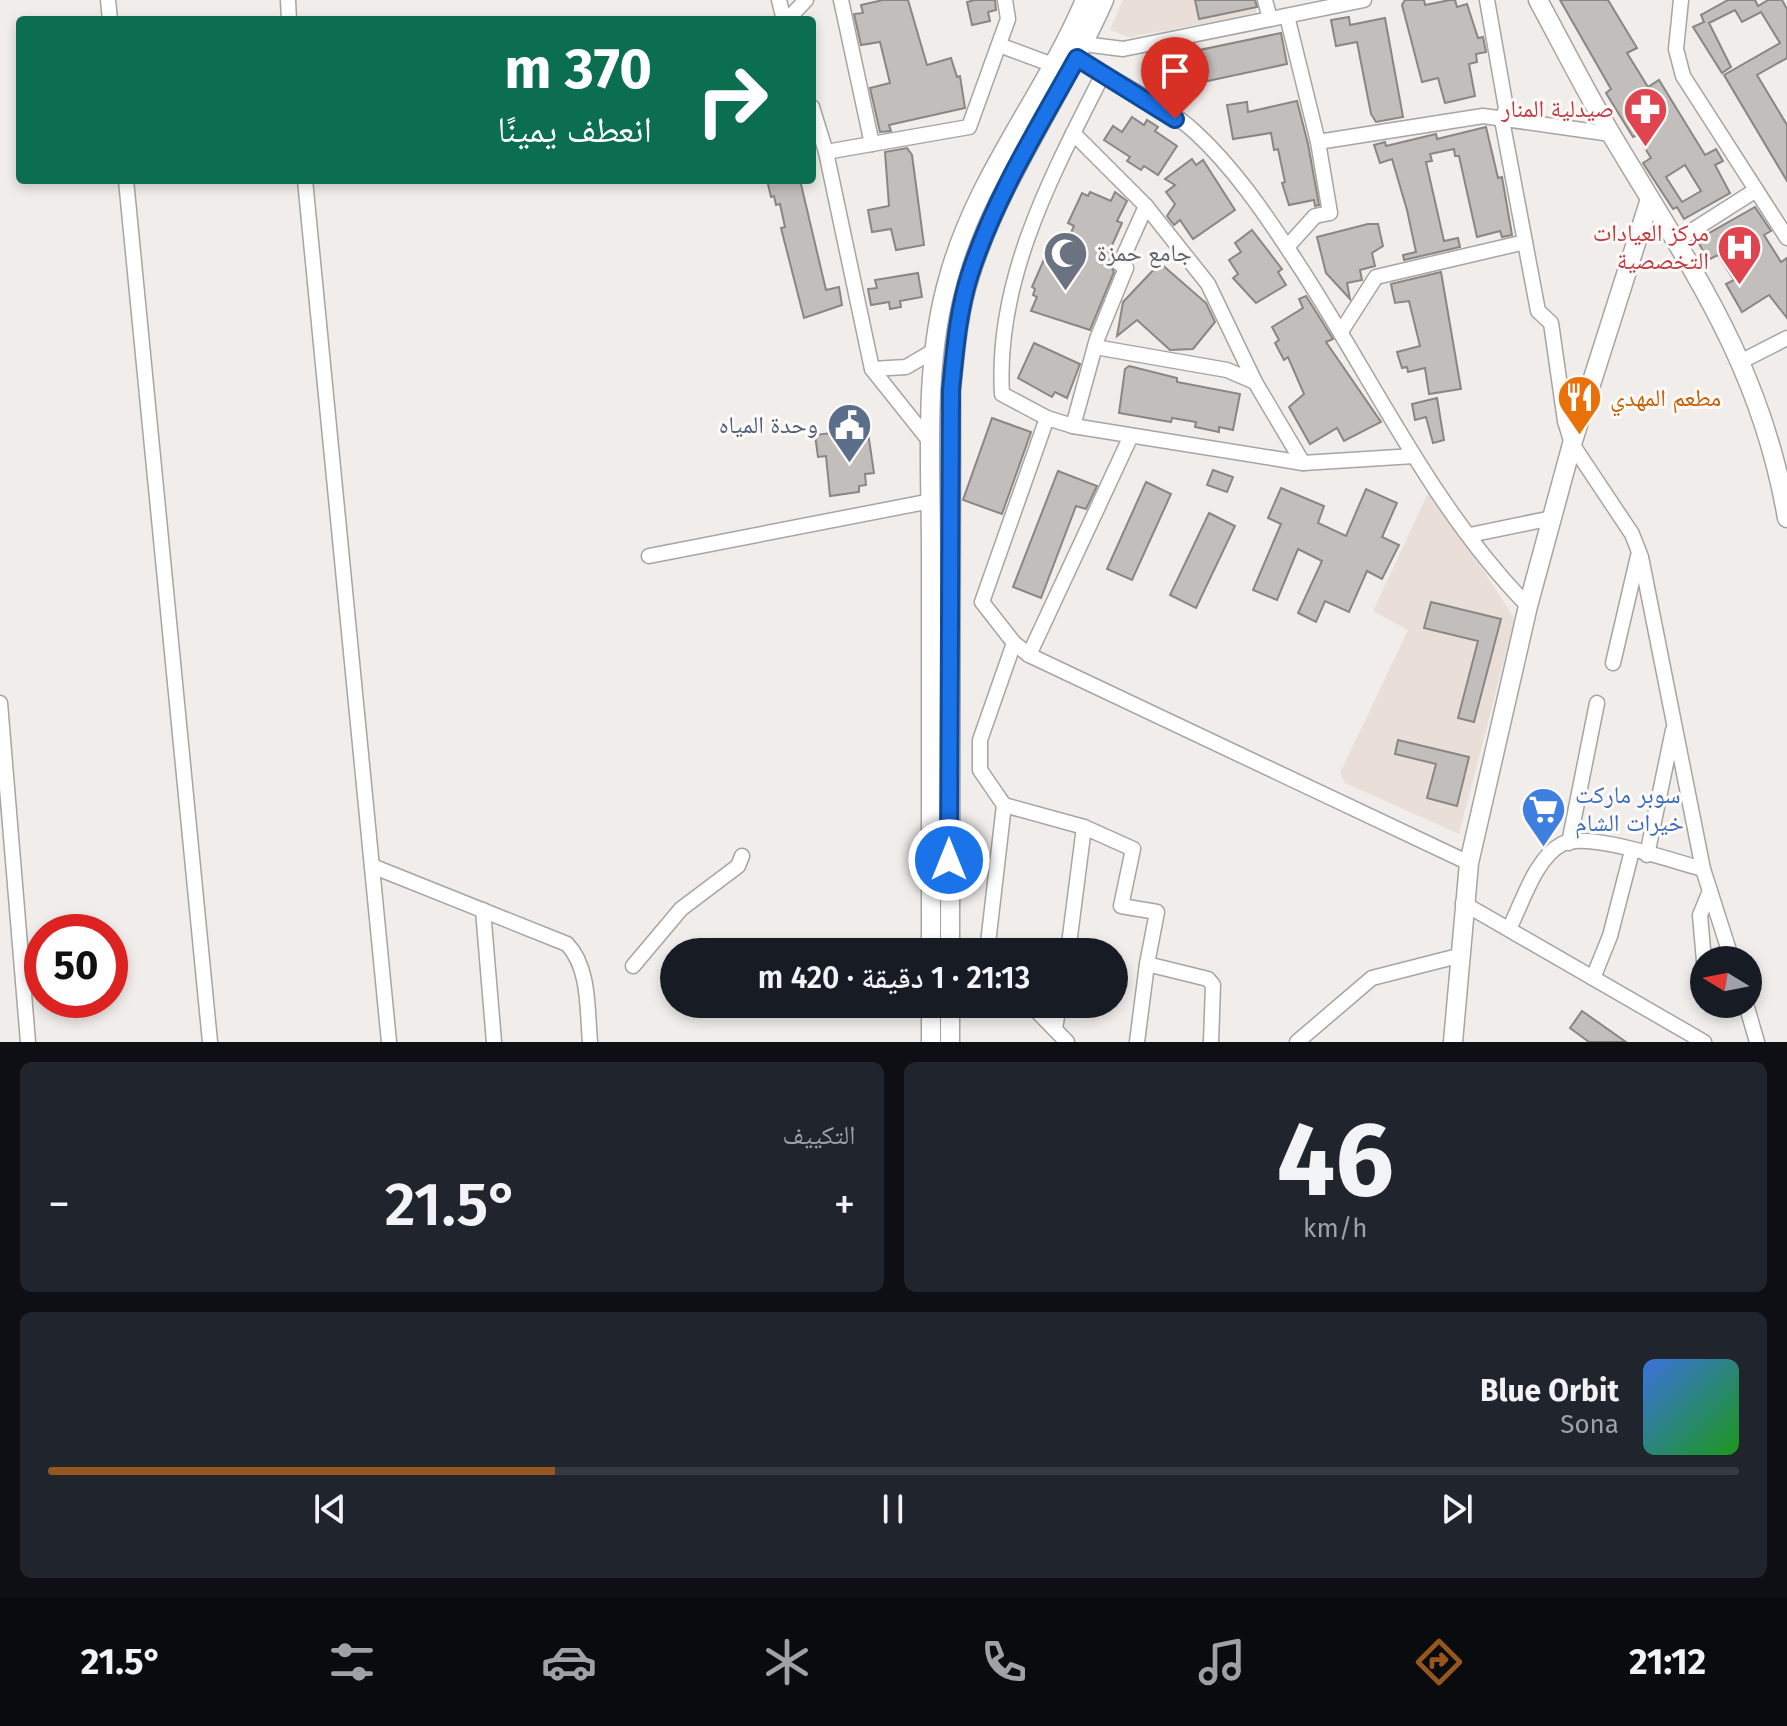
<!DOCTYPE html>
<html lang="ar">
<head>
<meta charset="utf-8">
<style>
  body { margin:0; font-family:"Fira Sans","Noto Naskh Arabic",sans-serif; background:#20242c; color:#f1f3f6; direction:rtl; height:100vh; display:flex; flex-direction:column; font-size:30px; white-space:nowrap }
  * { box-sizing:border-box; margin:0 }
  p { font-size:26px; color:#9ea1a6 }
  .icon { flex:none; width:44px; height:44px; fill:none; stroke:currentColor; stroke-width:2; stroke-linecap:round; stroke-linejoin:round }
  .map { position:relative; height:1042px; overflow:hidden; direction:ltr }
  .drawer { display:flex; flex-direction:column; gap:20px; padding:20px; background:#0d0f14; flex:1 }
  .drawer>* { flex:none }
  .guide { position:absolute; left:16px; top:16px; width:800px; height:168px; border-radius:8px; box-shadow:0 4px 12px #0003; direction:rtl; background:#0b6e4f; color:#fff; overflow:hidden }
  .needle { width:52px; rotate:280deg }
  .fabs { position:absolute; left:1690px; top:946px; display:grid; gap:16px }
  .fabs a { display:grid; place-items:center; width:72px; height:72px; border-radius:50%; background:#171b24; box-shadow:0 4px 12px #0003; font-size:40px }
  .speed { position:absolute; left:24px; top:914px; display:flex; gap:16px; font-size:40px; font-weight:700; text-align:center }
  .speed>* { display:grid; place-content:center; width:104px; height:104px; border-radius:50%; background:#171b24; box-shadow:0 4px 12px #0003; line-height:1 }
  .speed .limit { border:12px solid #d22; background:#fff; color:#111 }
  .pin { position:absolute; display:grid; place-items:center; width:68px; height:68px; color:#fff; margin:-82px -34px; border-radius:50% 50% 50% 0; rotate:-45deg; box-shadow:0 0 8px #0007 }
  .pin .icon { rotate:45deg }
  .me { position:absolute; width:88px; margin:-44px; rotate:0deg; stroke-linejoin:round; filter:drop-shadow(0 0 6px #0008) }
  .turn { display:flex; align-items:center; gap:28px; height:168px; padding:0 32px; font-size:36px }
  .turn .icon { width:104px; height:104px; stroke-width:2.5 }
  .turn b { display:block; font-size:56px; line-height:68px }
  .big { font-size:60px; font-weight:600; line-height:1.1 }
  .drawer .tile { flex:1; display:flex; flex-direction:column; justify-content:center; gap:12px; min-width:0; padding:0 28px; border-radius:12px; background:#20242c }
  .drawer .dial { align-items:center; gap:0 }
  .dial b { font-size:104px; line-height:1 }
  .song { display:flex; align-items:center; gap:24px }
  .cover { width:96px; height:96px; border-radius:12px; background:linear-gradient(135deg,hsl(220 70% 55%),hsl(120 70% 35%)) }
  .played { height:8px; border-radius:4px; background:linear-gradient(90deg,#95571d 30%,#363941 30%) }
  .keys { display:flex; justify-content:space-around; direction:ltr }
  .heat { display:flex; justify-content:space-between; align-items:center; font-size:44px; direction:ltr }
  .drawer .tiles { flex:1; display:grid; gap:20px; grid-template-columns:1fr 1fr }
  .tile:last-child { grid-column:span 2 }
  .trip { position:absolute; left:660px; top:938px; width:468px; height:80px; border-radius:40px; background:#171b24; box-shadow:0 4px 12px #0003; font-weight:600; line-height:80px; text-align:center; direction:rtl }
  .tab-bar { display:flex; height:128px; justify-content:space-around; align-items:center; background:#090b0e; color:#9ea1a6 }
  .tab-bar .icon { width:56px; height:56px }
  .tab-bar .current { color:#95571d }
  .tab-bar b { font-size:36px; color:#f1f3f6 }
  .map>svg:first-child { display:block }
  .built { fill:#e9dfd8 }
  .building { fill:#c1bebc; stroke:#898684; stroke-width:2; fill-rule:evenodd }
  .lines { fill:none; stroke-linecap:round; stroke-linejoin:round }
  .street-casing { stroke:#a7a4a2; stroke-width:17 }
  .secondary-casing { stroke:#a7a4a2; stroke-width:21 }
  .street { stroke:#fff; stroke-width:14 }
  .secondary { stroke:#fff; stroke-width:18 }
  .route-casing { stroke:#114b97; stroke-width:20 }
  .route { stroke:#1a73e8; stroke-width:14 }
  .labels { text-anchor:middle; stroke-width:6; stroke-linejoin:round; paint-order:stroke }
  .health-label { font-size:24px; fill:#be3a42; stroke:#fefaf8; text-anchor:end }
  .worship-label { font-size:24px; fill:#5b616d; stroke:#fefaf8; text-anchor:start }
  .food-label { font-size:24px; fill:#c56008; stroke:#fefaf8; text-anchor:start }
  .service-label { font-size:24px; fill:#4e5e75; stroke:#fefaf8; text-anchor:end }
  .shop-label { font-size:24px; fill:#366cbe; stroke:#fefaf8; text-anchor:start }
</style>
</head>
<body>
<div class="map">
<svg width="1787" height="1042" viewBox="0 0 1787 1042">
  <rect width="100%" height="100%" fill="#f0edea"/>
  <!-- built -->
  <g class="built">
    <path d="M 1123,0 L 1254,0 L 1257,14 L 1129,37 L 1110,30 Z"/>
    <path d="M 1430,489 L 1515,619 L 1459,834 L 1345,783 L 1340,773 L 1408,630 L 1373,611 Z"/>
  </g>
  <!-- building -->
  <g class="building">
    <path d="M 883,0 L 908,0 L 927,65 L 951,58 L 957,77 L 960,76 L 965,108 L 889,125 L 891,131 L 880,132 L 870,88 L 890,83 L 880,42 L 861,45 L 854,14 L 863,13 L 861,5 Z"/>
    <path d="M 975,0 L 995,0 L 996,10 L 988,12 L 990,21 L 972,25 L 967,2 Z"/>
    <path d="M 1195,0 L 1255,0 L 1257,7 L 1199,19 Z"/>
    <path d="M 1405,0 L 1424,0 L 1425,5 L 1450,0 L 1455,0 L 1457,7 L 1467,4 L 1478,38 L 1483,37 L 1486,52 L 1476,54 L 1477,62 L 1469,64 L 1475,96 L 1445,103 L 1438,78 L 1422,82 L 1402,5 Z"/>
    <path d="M 1560,0 L 1608,0 L 1637,48 L 1627,53 L 1648,87 L 1659,80 L 1705,155 L 1716,149 L 1723,161 L 1715,165 L 1730,193 L 1684,219 L 1677,207 L 1673,209 L 1643,163 L 1651,158 L 1637,135 L 1633,137 L 1606,93 L 1611,89 ZM 1685,165 L 1701,191 L 1682,202 L 1666,177 Z"/>
    <path d="M 1728,0 L 1755,0 L 1758,6 L 1768,0 L 1782,0 L 1787,9 L 1787,58 L 1757,75 L 1787,125 L 1787,181 L 1724,75 L 1780,43 L 1761,12 L 1742,22 L 1735,10 L 1709,23 L 1731,67 L 1722,73 L 1693,27 L 1704,22 L 1701,15 Z"/>
    <path d="M 1349,17 L 1350,25 L 1385,18 L 1403,117 L 1376,122 L 1371,114 L 1357,42 L 1336,46 L 1331,20 Z"/>
    <path d="M 1281,33 L 1287,64 L 1189,85 L 1193,96 L 1177,101 L 1162,53 L 1178,49 L 1180,54 Z"/>
    <path d="M 1297,101 L 1308,144 L 1319,205 L 1315,206 L 1314,200 L 1289,205 L 1282,183 L 1285,182 L 1278,149 L 1274,150 L 1271,133 L 1233,139 L 1227,105 L 1247,102 L 1248,112 Z"/>
    <path d="M 1132,117 L 1144,125 L 1147,120 L 1158,127 L 1155,131 L 1177,146 L 1158,175 L 1144,166 L 1141,170 L 1127,161 L 1130,157 L 1104,140 L 1113,126 L 1122,132 Z"/>
    <path d="M 1486,127 L 1498,178 L 1502,177 L 1512,235 L 1502,237 L 1500,231 L 1477,237 L 1459,156 L 1455,156 L 1454,149 L 1430,154 L 1432,161 L 1426,162 L 1444,241 L 1458,238 L 1460,247 L 1404,260 L 1403,255 L 1416,252 L 1407,210 L 1392,159 L 1380,163 L 1374,145 L 1385,142 L 1386,146 L 1436,134 L 1437,139 Z"/>
    <path d="M 907,148 L 912,155 L 924,245 L 896,250 L 891,229 L 872,232 L 868,210 L 889,206 L 885,152 Z"/>
    <path d="M 1192,159 L 1196,165 L 1203,160 L 1235,210 L 1193,239 L 1180,220 L 1174,225 L 1167,216 L 1175,204 L 1166,192 L 1175,185 L 1165,179 Z"/>
    <path d="M 767,180 L 800,180 L 826,290 L 839,287 L 842,305 L 804,318 L 781,228 L 785,227 L 780,204 L 776,205 L 774,196 L 771,197 Z"/>
    <path d="M 1090,192 L 1111,201 L 1115,192 L 1127,201 L 1117,221 L 1122,223 L 1109,252 L 1114,254 L 1110,264 L 1114,272 L 1090,330 L 1031,311 L 1037,297 L 1033,295 L 1035,289 L 1032,287 L 1049,248 L 1062,253 L 1074,226 L 1068,223 L 1082,193 L 1088,196 Z"/>
    <path d="M 1755,207 L 1771,231 L 1764,235 L 1781,262 L 1787,258 L 1787,318 L 1769,295 L 1742,312 L 1726,284 L 1734,280 L 1718,255 L 1708,260 L 1697,240 Z"/>
    <path d="M 1368,224 L 1378,224 L 1383,246 L 1372,253 L 1375,266 L 1360,270 L 1362,280 L 1347,283 L 1350,299 L 1326,273 L 1317,237 Z"/>
    <path d="M 1252,230 L 1282,269 L 1278,272 L 1286,285 L 1256,303 L 1233,278 L 1238,274 L 1229,260 L 1241,252 L 1235,243 Z"/>
    <path d="M 1160,263 L 1206,303 L 1215,322 L 1193,349 L 1170,350 L 1137,320 L 1117,336 L 1123,302 Z"/>
    <path d="M 1441,272 L 1461,389 L 1429,394 L 1425,368 L 1408,372 L 1407,367 L 1402,368 L 1397,352 L 1420,346 L 1409,301 L 1395,303 L 1391,284 Z"/>
    <path d="M 918,273 L 922,297 L 900,301 L 901,307 L 890,309 L 889,302 L 871,305 L 868,289 L 877,288 L 875,280 Z"/>
    <path d="M 1306,296 L 1333,339 L 1326,342 L 1381,422 L 1344,441 L 1337,428 L 1310,444 L 1289,407 L 1304,394 L 1288,357 L 1284,360 L 1275,343 L 1279,340 L 1272,327 L 1303,308 L 1299,299 Z"/>
    <path d="M 1034,343 L 1080,364 L 1067,398 L 1055,392 L 1052,397 L 1018,378 Z"/>
    <path d="M 1129,366 L 1177,378 L 1177,382 L 1240,394 L 1233,430 L 1219,427 L 1219,432 L 1195,427 L 1196,422 L 1172,418 L 1171,422 L 1119,413 L 1125,369 Z"/>
    <path d="M 1437,398 L 1444,440 L 1433,443 L 1426,417 L 1415,420 L 1412,404 Z"/>
    <path d="M 992,418 L 1031,432 L 1002,514 L 963,500 Z"/>
    <path d="M 866,419 L 874,473 L 865,474 L 866,485 L 859,486 L 859,492 L 830,496 L 826,456 L 818,457 L 815,435 L 855,430 L 854,421 Z"/>
    <path d="M 1213,470 L 1233,477 L 1227,492 L 1207,485 Z"/>
    <path d="M 1058,471 L 1097,486 L 1086,509 L 1076,506 L 1041,598 L 1013,587 Z"/>
    <path d="M 1146,482 L 1171,494 L 1132,580 L 1107,569 Z"/>
    <path d="M 1281,488 L 1324,506 L 1318,523 L 1346,536 L 1366,489 L 1397,503 L 1382,537 L 1399,545 L 1382,579 L 1367,571 L 1349,612 L 1325,601 L 1316,622 L 1298,613 L 1322,561 L 1298,549 L 1277,600 L 1253,590 L 1281,524 L 1268,518 Z"/>
    <path d="M 1209,513 L 1235,526 L 1196,608 L 1170,595 Z"/>
    <path d="M 1431,602 L 1501,619 L 1474,722 L 1458,718 L 1478,641 L 1424,628 Z"/>
    <path d="M 1398,740 L 1469,757 L 1457,806 L 1427,798 L 1436,764 L 1395,754 Z"/>
    <path d="M 1582,1011 L 1626,1042 L 1589,1042 L 1570,1028 Z"/>
  </g>
  <g class="lines">
    <defs>
      <g id="street">
        <path d="M 108,0 L 110,20"/>
        <path d="M 288,0 L 289,20"/>
        <path d="M 779,0 L 784,20"/>
        <path d="M 841,0 L 872,144"/>
        <path d="M 1265,0 L 1270,19"/>
        <path d="M 1487,0 L 1506,108 L 1502,120 L 1538,311 L 1551,323 L 1565,421 L 1572,444 L 1632,534 L 1641,557 L 1703,869 L 1732,960"/>
        <path d="M 1681,0 L 1676,49 L 1683,76 L 1787,238"/>
        <path d="M 787,20 L 806,0"/>
        <path d="M 1084,44 L 1123,49 L 1364,0"/>
        <path d="M 999,45 L 1053,65"/>
        <path d="M 1077,58 C 1111,79 1166,105 1195,132 C 1233,167 1264,212 1292,255 C 1370,372 1429,505 1528,606"/>
        <path d="M 1103,74 C 1053,173 995,279 1002,394 L 1047,418 L 1073,426 L 1303,463 L 1414,456"/>
        <path d="M 812,107 L 826,152 L 872,369 L 931,443"/>
        <path d="M 1318,142 L 1483,116 L 1611,134"/>
        <path d="M 826,152 L 969,127 L 1008,19 L 1005,0"/>
        <path d="M 126,180 L 210,1042"/>
        <path d="M 305,180 L 389,1042"/>
        <path d="M 1146,206 L 1208,284 L 1255,382 L 1303,463"/>
        <path d="M 1676,241 L 1756,190"/>
        <path d="M 1287,247 L 1315,216 L 1330,213 L 1318,142 L 1287,16"/>
        <path d="M 1342,330 L 1376,277 L 1525,242"/>
        <path d="M 1095,347 L 1227,370 L 1255,382"/>
        <path d="M 1742,361 L 1787,338"/>
        <path d="M 872,369 L 906,367 L 935,350"/>
        <path d="M 1047,418 L 982,602 L 1014,643 L 1029,655 L 1469,863"/>
        <path d="M 1073,426 L 1097,339 L 1126,268 L 1120,264 L 1146,206 L 1073,133"/>
        <path d="M 1470,535 L 1552,518"/>
        <path d="M 649,556 L 931,501"/>
        <path d="M 1029,655 L 1130,438"/>
        <path d="M 1613,663 L 1638,556"/>
        <path d="M 0,703 L 28,1042"/>
        <path d="M 1004,805 L 1084,827 L 1133,849 L 1121,906 L 1157,912 L 1147,964"/>
        <path d="M 1569,843 L 1597,703"/>
        <path d="M 1647,855 L 1673,730"/>
        <path d="M 372,866 L 567,944 C 590,968 587,1010 590,1042"/>
        <path d="M 1463,903 L 1704,1042"/>
        <path d="M 483,910 L 494,1042"/>
        <path d="M 1509,929 C 1522,904 1535,858 1562,844 C 1588,831 1672,861 1703,869"/>
        <path d="M 987,952 L 1004,805 L 980,770 L 980,740 L 1014,643"/>
        <path d="M 1068,952 L 1084,827"/>
        <path d="M 1704,961 L 1700,915 L 1710,891"/>
        <path d="M 633,966 L 681,909 L 738,866 L 742,856"/>
        <path d="M 1593,978 L 1610,936 L 1632,851"/>
        <path d="M 1030,1004 L 1067,1042"/>
        <path d="M 1746,1004 L 1757,1042"/>
        <path d="M 1055,1029 L 1059,1004"/>
        <path d="M 1137,1042 L 1147,964 L 1208,979 L 1213,985 L 1211,1042"/>
        <path d="M 1297,1042 L 1372,978 L 1458,956"/>
      </g>
      <g id="secondary">
        <path d="M 1538,0 C 1563,46 1587,94 1614,139 C 1691,268 1761,365 1787,518"/>
        <path d="M 931,952 C 931,819 931,686 931,553 C 931,462 923,364 949,276 C 977,175 1045,95 1085,0"/>
        <path d="M 950,952 L 951,390 C 955,351 958,312 970,275 C 1001,177 1063,94 1104,0"/>
        <path d="M 931,1004 L 931,1042"/>
        <path d="M 950,1004 L 950,1042"/>
        <path d="M 1453,1042 L 1469,863 L 1528,606 L 1572,444 L 1650,199"/>
      </g>
    </defs>
    <!-- street casing -->
    <use href="#street" class="street-casing"/>
    <!-- secondary casing -->
    <use href="#secondary" class="secondary-casing"/>
    <!-- street -->
    <use href="#street" class="street"/>
    <!-- secondary -->
    <use href="#secondary" class="secondary"/>
  </g>
  <g class="lines">
    <defs>
      <path id="route" d="M 949,860 L 951,390 C 955,351 958,311 970,274 C 995,197 1038,128 1077,58 L 1175,119"/>
    </defs>
    <!-- route casing -->
    <use href="#route" class="route-casing"/>
    <!-- route -->
    <use href="#route" class="route"/>
  </g>
  <!-- icons -->
  <defs>
    <symbol id="pharmacy-pin" viewBox="-11 -11 22 30"><path d="M0 17L-7.5 6A9.5 9.5 0 1 1 7.5 6Z" fill="#e0444e" stroke="#fefaf8"/><path d="M-2-6h4v4h4v4h-4v4h-4v-4h-4v-4h4Z" fill="#fff"/></symbol>
    <symbol id="hospital-pin" viewBox="-11 -11 22 30"><path d="M0 17L-7.5 6A9.5 9.5 0 1 1 7.5 6Z" fill="#e0444e" stroke="#fefaf8"/><path d="M-5-5h3v3.5h4V-5h3V5h-3V1.5h-4V5h-3Z" fill="#fff"/></symbol>
    <symbol id="mosque-pin" viewBox="-11 -11 22 30"><path d="M0 17L-7.5 6A9.5 9.5 0 1 1 7.5 6Z" fill="#6b7280" stroke="#fefaf8"/><path d="M3.5-4.9A6 6 0 1 0 3.5 4.9A5 5 0 1 1 3.5-4.9Z" fill="#fff"/></symbol>
    <symbol id="restaurant-pin" viewBox="-11 -11 22 30"><path d="M0 17L-7.5 6A9.5 9.5 0 1 1 7.5 6Z" fill="#e8710a" stroke="#fefaf8"/><path d="M-5-6h1v4h1v-4h1v4h1v-4h1v5L-1.5 .5V6h-2V.5L-5-1ZM5-6V6H3V1.5H1.5Q1.5-4 5-6Z" fill="#fff"/></symbol>
    <symbol id="civic-pin" viewBox="-11 -11 22 30"><path d="M0 17L-7.5 6A9.5 9.5 0 1 1 7.5 6Z" fill="#5c6f8a" stroke="#fefaf8"/><path d="M-.6-6.5H3V-4.5H.6V-3L4-1V1h2V6H-6V1h2V-1L-.6-3ZM-1.2 2.5V6h2.4V2.5Z" fill="#fff"/></symbol>
    <symbol id="supermarket-pin" viewBox="-11 -11 22 30"><path d="M0 17L-7.5 6A9.5 9.5 0 1 1 7.5 6Z" fill="#3f7fe0" stroke="#fefaf8"/><path d="M-6-5.5h2.5l.6 2H6L4.5 2H-2.5L-4.4-4H-6ZM-1.5 3.2a1.3 1.3 0 1 0 .1 0ZM3 3.2a1.3 1.3 0 1 0 .1 0Z" fill="#fff"/></symbol>
  </defs>
  <g fill-rule="evenodd">
    <use href="#pharmacy-pin" x="1620" y="84" width="51" height="69"/>
    <use href="#hospital-pin" x="1714" y="222" width="51" height="69"/>
    <use href="#mosque-pin" x="1040" y="228" width="51" height="69"/>
    <use href="#restaurant-pin" x="1554" y="372" width="51" height="69"/>
    <use href="#civic-pin" x="824" y="400" width="51" height="69"/>
    <use href="#supermarket-pin" x="1518" y="784" width="51" height="69"/>
  </g>
  <g class="labels">
    <!-- health labels -->
    <g class="health-label">
      <text x="1614" y="117">صيدلية المنار</text>
      <text x="1709" y="241">مركز العيادات<tspan x="1709" dy="28">التخصصية</tspan></text>
    </g>
    <!-- worship labels -->
    <g class="worship-label">
      <text x="1097" y="261">جامع حمزة</text>
    </g>
    <!-- food labels -->
    <g class="food-label">
      <text x="1610" y="406">مطعم المهدي</text>
    </g>
    <!-- service labels -->
    <g class="service-label">
      <text x="818" y="433">وحدة المياه</text>
    </g>
    <!-- shop labels -->
    <g class="shop-label">
      <text x="1575" y="803">سوبر ماركت<tspan x="1575" dy="28">خيرات الشام</tspan></text>
    </g>
  </g>
</svg>
<div class="fabs">
<a><svg class="needle" viewBox="-14 -14 28 28"><path d="M0-13l5 13h-10z" fill="#e53935"/><path d="M0 13l5-13h-10z" fill="#9ea1a6"/></svg></a>
</div>
<div class="speed"><div class="limit">50</div></div>
<div class="pin" style="left:1175px;top:119px;background:#d93025"><svg class="icon" aria-label="arrive" viewBox="0 0 24 24"><path d="M6 21V4h12l-3 4 3 4H6"/></svg></div>
<svg class="me" style="left:949px;top:860px" viewBox="-20 -20 40 40"><circle r="17" fill="#1a73e8" stroke="#fff" stroke-width="3"/><path d="M0-11L8 9 0 5-8 9z" fill="#fff"/></svg>
<div class="trip">21:13 · 1 دقيقة · 420 m</div>
<div class="guide">
<div class="turn"><svg class="icon" aria-label="right" viewBox="0 0 24 24"><path d="M7 20v-9h11M14 6l5 5-5 5"/></svg><div><b>370 m</b>انعطف يمينًا</div></div>
</div>
</div>
<section class="drawer">
<div class="tiles">
<div class="tile dial"><b>46</b><p>km/h</p></div>
<div class="tile"><p>التكييف</p>
<div class="heat"><a>−</a><b class="big">21.5°</b><a>+</a></div>
</div>
<div class="tile">
<div class="song"><i class="cover"></i><div><b>Blue Orbit</b><p>Sona</p></div></div>
<div class="played"></div>
<div class="keys"><svg class="icon" aria-label="previous" viewBox="0 0 24 24"><path d="M18 5L8 12l10 7zM5 5v14"/></svg><svg class="icon" aria-label="pause" viewBox="0 0 24 24"><path d="M8 5v14M16 5v14"/></svg><svg class="icon" aria-label="next" viewBox="0 0 24 24"><path d="M6 5l10 7-10 7zM19 5v14"/></svg></div>
</div>
</div>
</section>
<nav class="tab-bar">
<b>21:12</b>
<svg class="icon current" aria-label="directions" viewBox="0 0 24 24"><path d="M12 3l9 9-9 9-9-9zM9 14v-3h6M13 9l2 2-2 2"/></svg>
<svg class="icon" aria-label="music" viewBox="0 0 24 24"><path d="M9 18V5l10-2v13"/><circle cx="6" cy="18" r="3"/><circle cx="16" cy="16" r="3"/></svg>
<svg class="icon" aria-label="phone" viewBox="0 0 24 24"><path d="M5 4h4l2 5-3 2q2 4 5 5l2-3 5 2v4C11 20 4 13 5 4z"/></svg>
<svg class="icon" aria-label="climate" viewBox="0 0 24 24"><path d="M12 3v18M4 7l16 10M4 17L20 7"/></svg>
<svg class="icon" aria-label="car" viewBox="0 0 24 24"><path d="M5 17H2v-5l4-1 3-4h7l3 4 3 1v5h-3M9 17h6M6 11h13"/><circle cx="7" cy="17" r="2"/><circle cx="17" cy="17" r="2"/></svg>
<svg class="icon" aria-label="filters" viewBox="0 0 24 24"><path d="M4 7h16M4 17h16"/><circle cx="9" cy="7" r="2"/><circle cx="15" cy="17" r="2"/></svg>
<b>21.5°</b>
</nav>
</body>
</html>
